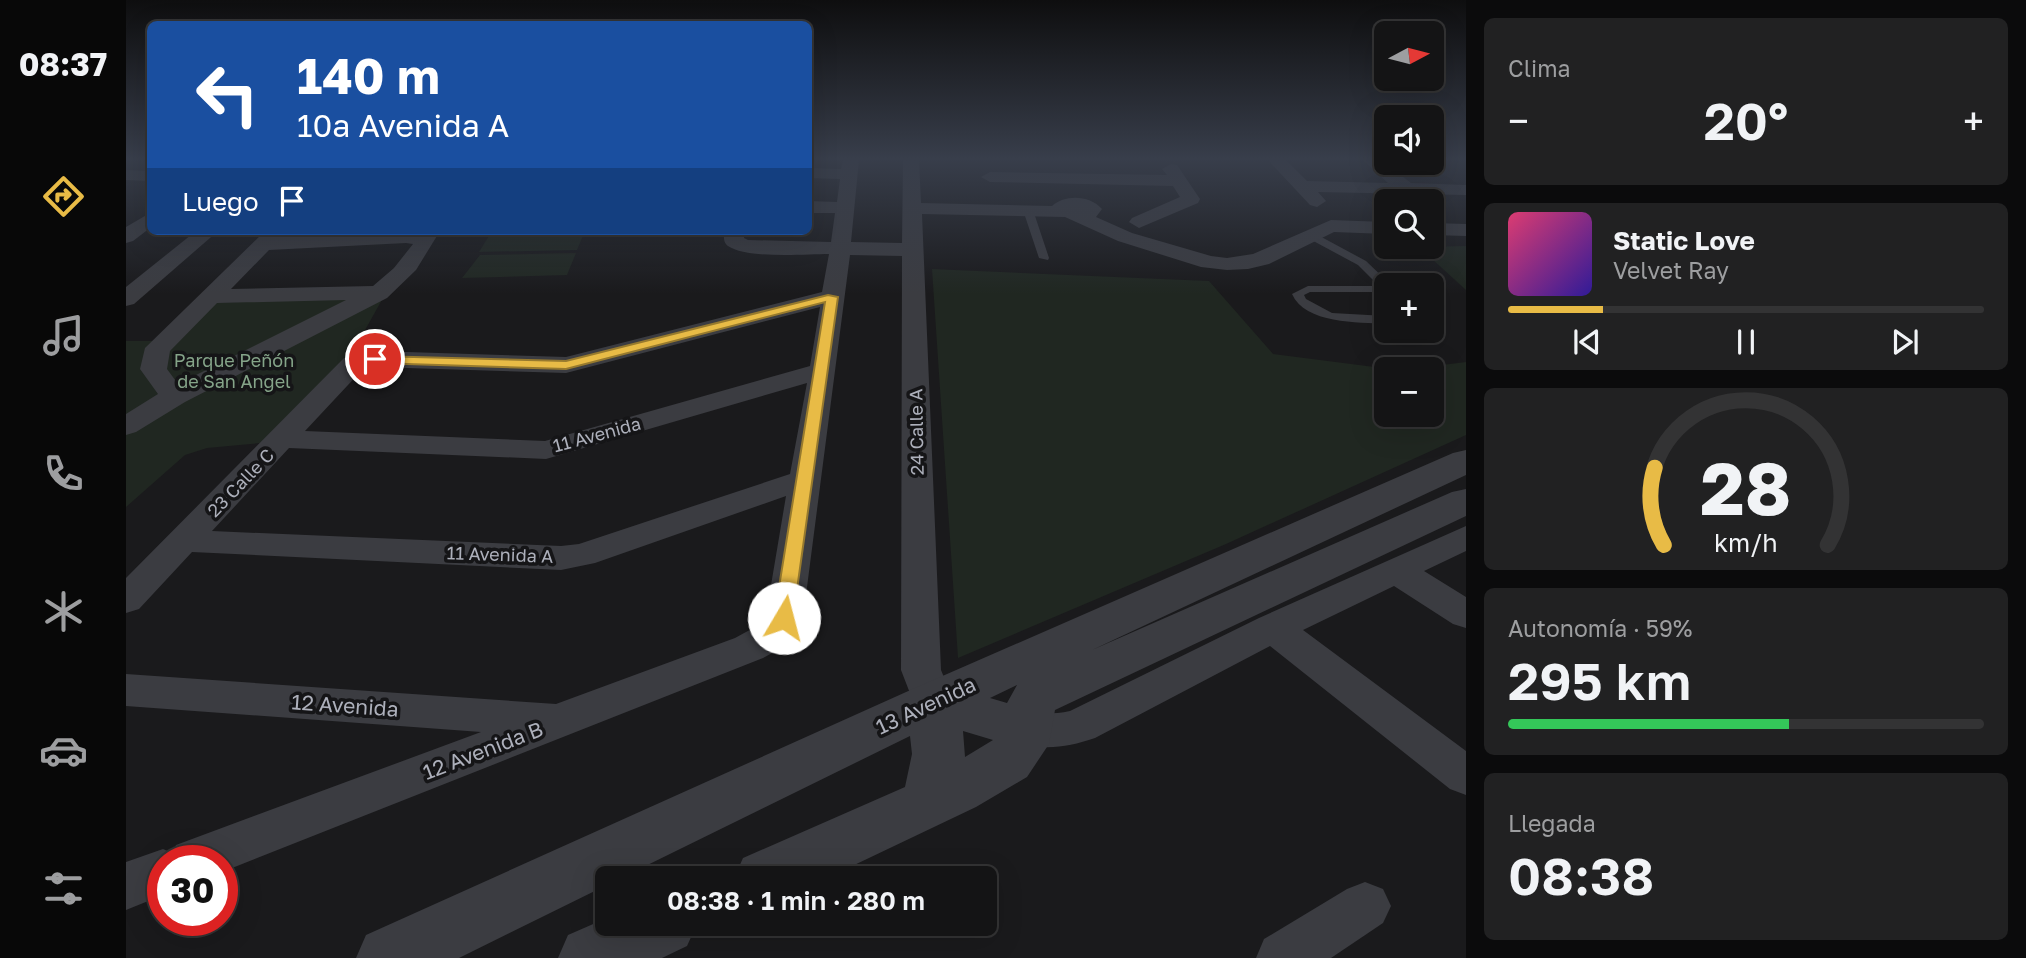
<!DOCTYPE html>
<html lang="es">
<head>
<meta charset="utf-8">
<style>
  body { margin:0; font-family:"Golos Text",sans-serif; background:#212122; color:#f1f3f6; height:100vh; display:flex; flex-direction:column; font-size:26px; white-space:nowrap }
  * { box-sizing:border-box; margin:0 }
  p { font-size:23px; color:#9d9ea0 }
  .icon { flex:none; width:38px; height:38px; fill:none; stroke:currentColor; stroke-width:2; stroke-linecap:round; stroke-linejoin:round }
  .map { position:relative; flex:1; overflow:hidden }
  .sheet { display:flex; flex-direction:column; gap:18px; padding:18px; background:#0b0b0c; width:560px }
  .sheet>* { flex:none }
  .top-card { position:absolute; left:21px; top:21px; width:665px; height:214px; border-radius:10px; box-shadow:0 7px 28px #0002,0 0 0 2px #333334; background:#1a4fa0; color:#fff; overflow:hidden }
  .needle { width:46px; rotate:83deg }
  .fabs { position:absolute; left:1248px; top:21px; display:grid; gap:14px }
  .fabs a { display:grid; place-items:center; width:70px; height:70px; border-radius:10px; background:#141415; box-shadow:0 7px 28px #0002,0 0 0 2px #333334; font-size:35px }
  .speed { position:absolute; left:21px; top:845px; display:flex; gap:14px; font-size:35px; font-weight:700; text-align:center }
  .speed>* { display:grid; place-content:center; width:91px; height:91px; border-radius:50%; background:#141415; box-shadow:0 7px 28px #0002,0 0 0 2px #333334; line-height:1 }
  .speed .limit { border:10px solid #d22; background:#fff; color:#111 }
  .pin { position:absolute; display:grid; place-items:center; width:60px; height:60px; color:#fff; margin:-30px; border:4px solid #fff; border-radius:50%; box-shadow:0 2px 7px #0007 }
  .me { position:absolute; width:77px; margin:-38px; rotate:8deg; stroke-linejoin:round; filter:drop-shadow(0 0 5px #0008) }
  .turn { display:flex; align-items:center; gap:24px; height:147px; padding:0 35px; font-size:32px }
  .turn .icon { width:91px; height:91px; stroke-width:2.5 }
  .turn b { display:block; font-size:49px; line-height:60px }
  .then { display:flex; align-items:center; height:66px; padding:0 35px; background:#0003; gap:14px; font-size:26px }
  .big { font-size:52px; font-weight:600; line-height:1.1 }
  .sheet .widget { flex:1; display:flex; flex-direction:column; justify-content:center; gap:10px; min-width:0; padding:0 24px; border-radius:10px; background:#212122 }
  .sheet .dial { align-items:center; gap:0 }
  .dial svg { height:182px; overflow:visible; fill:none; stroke:#333334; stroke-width:7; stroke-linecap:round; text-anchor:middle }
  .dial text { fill:#f1f3f6; stroke:none }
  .song { display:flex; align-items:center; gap:21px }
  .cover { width:84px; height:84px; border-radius:10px; background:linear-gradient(135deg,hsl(340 70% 55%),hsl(250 70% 35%)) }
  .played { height:7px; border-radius:4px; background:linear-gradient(90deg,#e8bb46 20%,#333334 20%) }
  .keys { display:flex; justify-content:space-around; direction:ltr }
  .heat { display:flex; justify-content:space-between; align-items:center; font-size:38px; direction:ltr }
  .charge { height:10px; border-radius:5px; background:linear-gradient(90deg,#34c759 59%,#333334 0) }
  .trip { position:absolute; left:469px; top:866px; width:402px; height:70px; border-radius:10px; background:#141415; box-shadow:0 7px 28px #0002,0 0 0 2px #333334; font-weight:600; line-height:70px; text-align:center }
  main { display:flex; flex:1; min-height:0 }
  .tabs { display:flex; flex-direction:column; width:126px; justify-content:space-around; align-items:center; background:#080808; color:#9d9ea0 }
  .tabs .icon { width:49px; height:49px }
  .tabs .active { color:#e8bb46 }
  .tabs b { font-size:32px; color:#f1f3f6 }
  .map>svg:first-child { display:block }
  .green { fill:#202721 }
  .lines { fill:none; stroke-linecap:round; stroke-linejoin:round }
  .service { fill:#3b3c41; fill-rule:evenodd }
  .minor { fill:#3b3c41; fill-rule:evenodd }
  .tertiary { fill:#3b3c41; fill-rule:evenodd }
  .route { fill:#e8bb46; stroke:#977a2e; stroke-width:2 }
  .labels { text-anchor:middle; stroke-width:7; stroke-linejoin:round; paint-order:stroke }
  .park-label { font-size:18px; fill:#85a489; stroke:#151517 }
  .street-label { font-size:18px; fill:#adb0bb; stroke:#151517 }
  .near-street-label { font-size:21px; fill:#adb0bb; stroke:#151517 }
</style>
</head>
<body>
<main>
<nav class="tabs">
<b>08:37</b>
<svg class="icon active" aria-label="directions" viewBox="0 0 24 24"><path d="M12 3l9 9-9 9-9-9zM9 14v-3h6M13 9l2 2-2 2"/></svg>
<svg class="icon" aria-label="music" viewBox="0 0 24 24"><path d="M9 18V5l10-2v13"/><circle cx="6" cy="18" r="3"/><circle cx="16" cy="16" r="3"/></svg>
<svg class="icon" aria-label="phone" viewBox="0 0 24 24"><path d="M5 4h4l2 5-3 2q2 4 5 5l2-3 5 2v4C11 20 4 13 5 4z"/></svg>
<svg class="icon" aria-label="climate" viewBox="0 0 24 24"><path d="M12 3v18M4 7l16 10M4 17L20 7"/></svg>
<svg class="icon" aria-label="car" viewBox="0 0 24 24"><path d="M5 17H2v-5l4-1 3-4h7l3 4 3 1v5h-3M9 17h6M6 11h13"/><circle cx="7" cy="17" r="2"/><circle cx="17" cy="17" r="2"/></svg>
<svg class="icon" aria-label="filters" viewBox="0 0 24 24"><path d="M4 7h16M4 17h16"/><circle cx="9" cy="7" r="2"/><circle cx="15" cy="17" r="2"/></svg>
</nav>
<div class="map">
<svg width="1340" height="958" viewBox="0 0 1340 958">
  <rect width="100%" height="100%" fill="#1a1a1c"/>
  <!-- green -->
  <g class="green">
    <path d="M 366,231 L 459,231 L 451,250 L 353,252 Z"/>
    <path d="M 1340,246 L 1340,290 L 1293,247 Z"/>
    <path d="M 450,253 L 441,275 L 336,278 L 354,255 Z"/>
    <path d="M 806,269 L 1083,281 L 1147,354 L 1264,369 L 1260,369 L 1260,415 L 1306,415 L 1306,369 L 1284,369 L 1340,362 L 1340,435 L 1100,544 L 832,658 Z"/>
    <path d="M 257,298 L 234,339 L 213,365 L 134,443 L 81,448 L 59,455 L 0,507 L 0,341 L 30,341 L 74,303 Z"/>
  </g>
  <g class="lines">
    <!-- service -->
    <g class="service">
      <path d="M 902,207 L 907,210 L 923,258 L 922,260 L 913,258 L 897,210 Z"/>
      <path d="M 1180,233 L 1188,233 L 1240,261 L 1265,285 L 1260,285 L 1260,292 L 1184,292 L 1178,295 L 1180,299 L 1206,313 L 1260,316 L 1260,324 C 1232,322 1179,324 1166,294 L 1182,286 L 1253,286 L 1232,265 L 1180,237 Z"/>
    </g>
    <!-- minor -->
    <g class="minor">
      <path d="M 717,160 L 733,160 L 725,242 L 776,243 L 777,160 L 793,160 L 795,203 L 926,206 C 939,194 964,195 976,209 L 970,217 L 1006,233 L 1085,256 L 1101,258 L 1127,254 L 1205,220 L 1260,222 L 1260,234 L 1208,232 L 1143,264 L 1122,269 L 1101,270 L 1075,267 L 992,241 L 939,217 L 796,214 L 815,670 L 828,702 L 822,714 L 807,718 L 792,714 L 775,670 L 776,256 L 724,255 L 677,618 L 659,646 L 637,658 L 96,872 L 96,861 L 37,861 L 37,895 L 0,910 L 0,862 L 37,849 L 46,853 L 50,845 L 355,732 L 0,706 L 0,674 L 430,704 L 609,638 L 631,626 L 640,615 L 660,496 L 469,563 L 435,570 L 66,552 L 13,609 L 0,613 L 0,578 L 218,358 L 249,351 L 440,357 L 696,292 L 703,254 C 679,254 621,259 602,246 C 597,242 598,237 598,231 L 618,231 L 618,238 L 622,240 L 705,242 L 709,213 L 682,213 L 682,201 L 711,202 L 714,179 L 682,178 L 682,168 L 715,169 ZM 694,307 L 684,366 L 419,441 L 179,431 L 236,370 L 249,367 L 440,373 ZM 681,383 L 664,474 L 453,544 L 435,546 L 86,531 L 163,448 L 420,459 Z"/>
      <path d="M 1142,160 L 1160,160 L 1181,181 L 1262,183 L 1237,160 L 1255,160 L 1285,183 L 1340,185 L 1340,195 L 1192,192 L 1200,201 L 1191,207 L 1184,205 Z"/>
      <path d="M 1045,164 L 1051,165 L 1074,199 L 1072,203 L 1013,228 L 1003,222 L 1006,218 L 1054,197 L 1047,186 L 864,182 L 855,177 L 864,172 L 1041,175 L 1036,169 Z"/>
      <path d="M 0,170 L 24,171 L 24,181 L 0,180 Z"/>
      <path d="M 24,213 L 24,228 L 7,241 L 0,243 L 0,227 Z"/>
      <path d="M 1306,223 L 1340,224 L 1340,236 L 1306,235 Z"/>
      <path d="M 70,231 L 92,231 L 8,304 L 0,306 L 0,287 Z"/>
      <path d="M 139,231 L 160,231 L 155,237 L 314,231 L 290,270 L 261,298 L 59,402 L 10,432 L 0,435 L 0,414 L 32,394 L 14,369 L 19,348 ZM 280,243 L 287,244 L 268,268 L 247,286 L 105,289 L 143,250 ZM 220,300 L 52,384 L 41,369 L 44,351 L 91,303 Z"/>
      <path d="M 1340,526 L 1340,551 L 1298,571 L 1340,597 L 1340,628 L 1327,624 L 1268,586 L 1177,630 L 1340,751 L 1340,795 L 1324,789 L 1144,646 L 969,738 C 940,748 915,751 885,741 L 878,729 L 885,717 C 905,710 924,716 944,711 L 1133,618 Z"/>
      <path d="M 1239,882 L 1257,889 L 1265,906 L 1257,923 L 1205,958 L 1130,958 L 1138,939 L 1221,889 Z"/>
    </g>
    <!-- tertiary -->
    <g class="tertiary">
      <path d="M 1340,450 L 1340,475 L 966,650 L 1326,492 L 1340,489 L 1340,516 L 929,710 L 923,744 L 901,777 L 850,807 L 701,878 L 608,878 L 617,858 L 779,787 L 786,754 L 784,736 L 495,878 L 481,878 L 481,885 L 333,958 L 230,958 L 240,935 L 789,688 L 1327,453 ZM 891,685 L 881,703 L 864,698 ZM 837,731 L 867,740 L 839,757 Z"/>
      <path d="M 481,918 L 481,924 L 571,924 L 561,946 L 536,958 L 432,958 L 442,935 Z"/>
    </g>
  </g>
  <!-- sky -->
  <linearGradient id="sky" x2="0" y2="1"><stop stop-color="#0e0e0f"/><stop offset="0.54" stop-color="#383e4b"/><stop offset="1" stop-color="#383e4b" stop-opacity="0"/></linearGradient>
  <rect width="1340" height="294" fill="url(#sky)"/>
  <!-- route -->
  <path class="route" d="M 702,295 L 712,297 L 667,618 L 665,622 L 651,622 L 648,618 L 699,302 L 440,369 L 249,363 L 242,359 L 249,356 L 440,361 Z"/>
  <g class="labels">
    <!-- park labels -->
    <g class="park-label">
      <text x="108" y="367">Parque Peñón<tspan x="108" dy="21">de San Angel</tspan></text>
    </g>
    <!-- street labels -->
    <g class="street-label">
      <text transform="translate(791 432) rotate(-91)" y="6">24 Calle A</text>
      <text transform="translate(471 435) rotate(-15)" y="6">11 Avenida</text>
      <text transform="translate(115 483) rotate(-46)" y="6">23 Calle C</text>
      <text transform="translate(374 555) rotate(2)" y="6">11 Avenida A</text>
    </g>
    <!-- near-street labels -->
    <g class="near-street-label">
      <text transform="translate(219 706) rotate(4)" y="7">12 Avenida</text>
      <text transform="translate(800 706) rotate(-25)" y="7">13 Avenida</text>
      <text transform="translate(357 751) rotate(-21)" y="7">12 Avenida B</text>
    </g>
  </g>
</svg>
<div class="fabs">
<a><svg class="needle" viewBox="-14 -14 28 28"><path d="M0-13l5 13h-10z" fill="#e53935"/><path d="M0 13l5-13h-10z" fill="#9d9ea0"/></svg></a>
<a><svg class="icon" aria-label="sound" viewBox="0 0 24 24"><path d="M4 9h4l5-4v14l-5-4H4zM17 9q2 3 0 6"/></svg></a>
<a><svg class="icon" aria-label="search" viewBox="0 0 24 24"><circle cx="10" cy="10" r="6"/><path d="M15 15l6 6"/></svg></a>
<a>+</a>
<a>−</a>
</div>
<div class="speed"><div class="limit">30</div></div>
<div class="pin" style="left:249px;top:359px;background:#d93025"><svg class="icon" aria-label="arrive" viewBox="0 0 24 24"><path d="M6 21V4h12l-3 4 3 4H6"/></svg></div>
<svg class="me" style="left:658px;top:618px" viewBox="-20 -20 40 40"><circle r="19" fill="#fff"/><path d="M0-13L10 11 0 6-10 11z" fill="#e8bb46"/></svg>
<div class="trip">08:38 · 1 min · 280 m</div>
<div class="top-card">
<div class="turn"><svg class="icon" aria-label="left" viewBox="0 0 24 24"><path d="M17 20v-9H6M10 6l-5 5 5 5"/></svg><div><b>140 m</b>10a Avenida A</div></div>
<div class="then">Luego<svg class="icon" aria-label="arrive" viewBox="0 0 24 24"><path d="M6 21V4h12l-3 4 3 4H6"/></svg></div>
</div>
</div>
<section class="sheet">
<div class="widget"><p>Clima</p>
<div class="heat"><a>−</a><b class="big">20°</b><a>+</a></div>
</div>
<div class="widget">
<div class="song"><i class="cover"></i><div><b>Static Love</b><p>Velvet Ray</p></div></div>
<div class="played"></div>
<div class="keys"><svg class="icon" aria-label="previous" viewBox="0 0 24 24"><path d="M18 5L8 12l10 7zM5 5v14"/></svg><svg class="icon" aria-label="pause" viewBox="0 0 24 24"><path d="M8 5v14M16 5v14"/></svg><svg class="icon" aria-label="next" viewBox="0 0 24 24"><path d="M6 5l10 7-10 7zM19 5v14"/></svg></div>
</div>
<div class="widget dial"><svg viewBox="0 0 100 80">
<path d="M14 69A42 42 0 1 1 86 69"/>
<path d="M14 69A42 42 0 0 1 10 35" stroke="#e8bb46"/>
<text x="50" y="56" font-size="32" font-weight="700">28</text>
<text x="50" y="72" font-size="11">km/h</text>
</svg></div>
<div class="widget"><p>Autonomía · 59%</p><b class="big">295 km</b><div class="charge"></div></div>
<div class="widget"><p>Llegada</p><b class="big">08:38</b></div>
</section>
</main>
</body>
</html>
